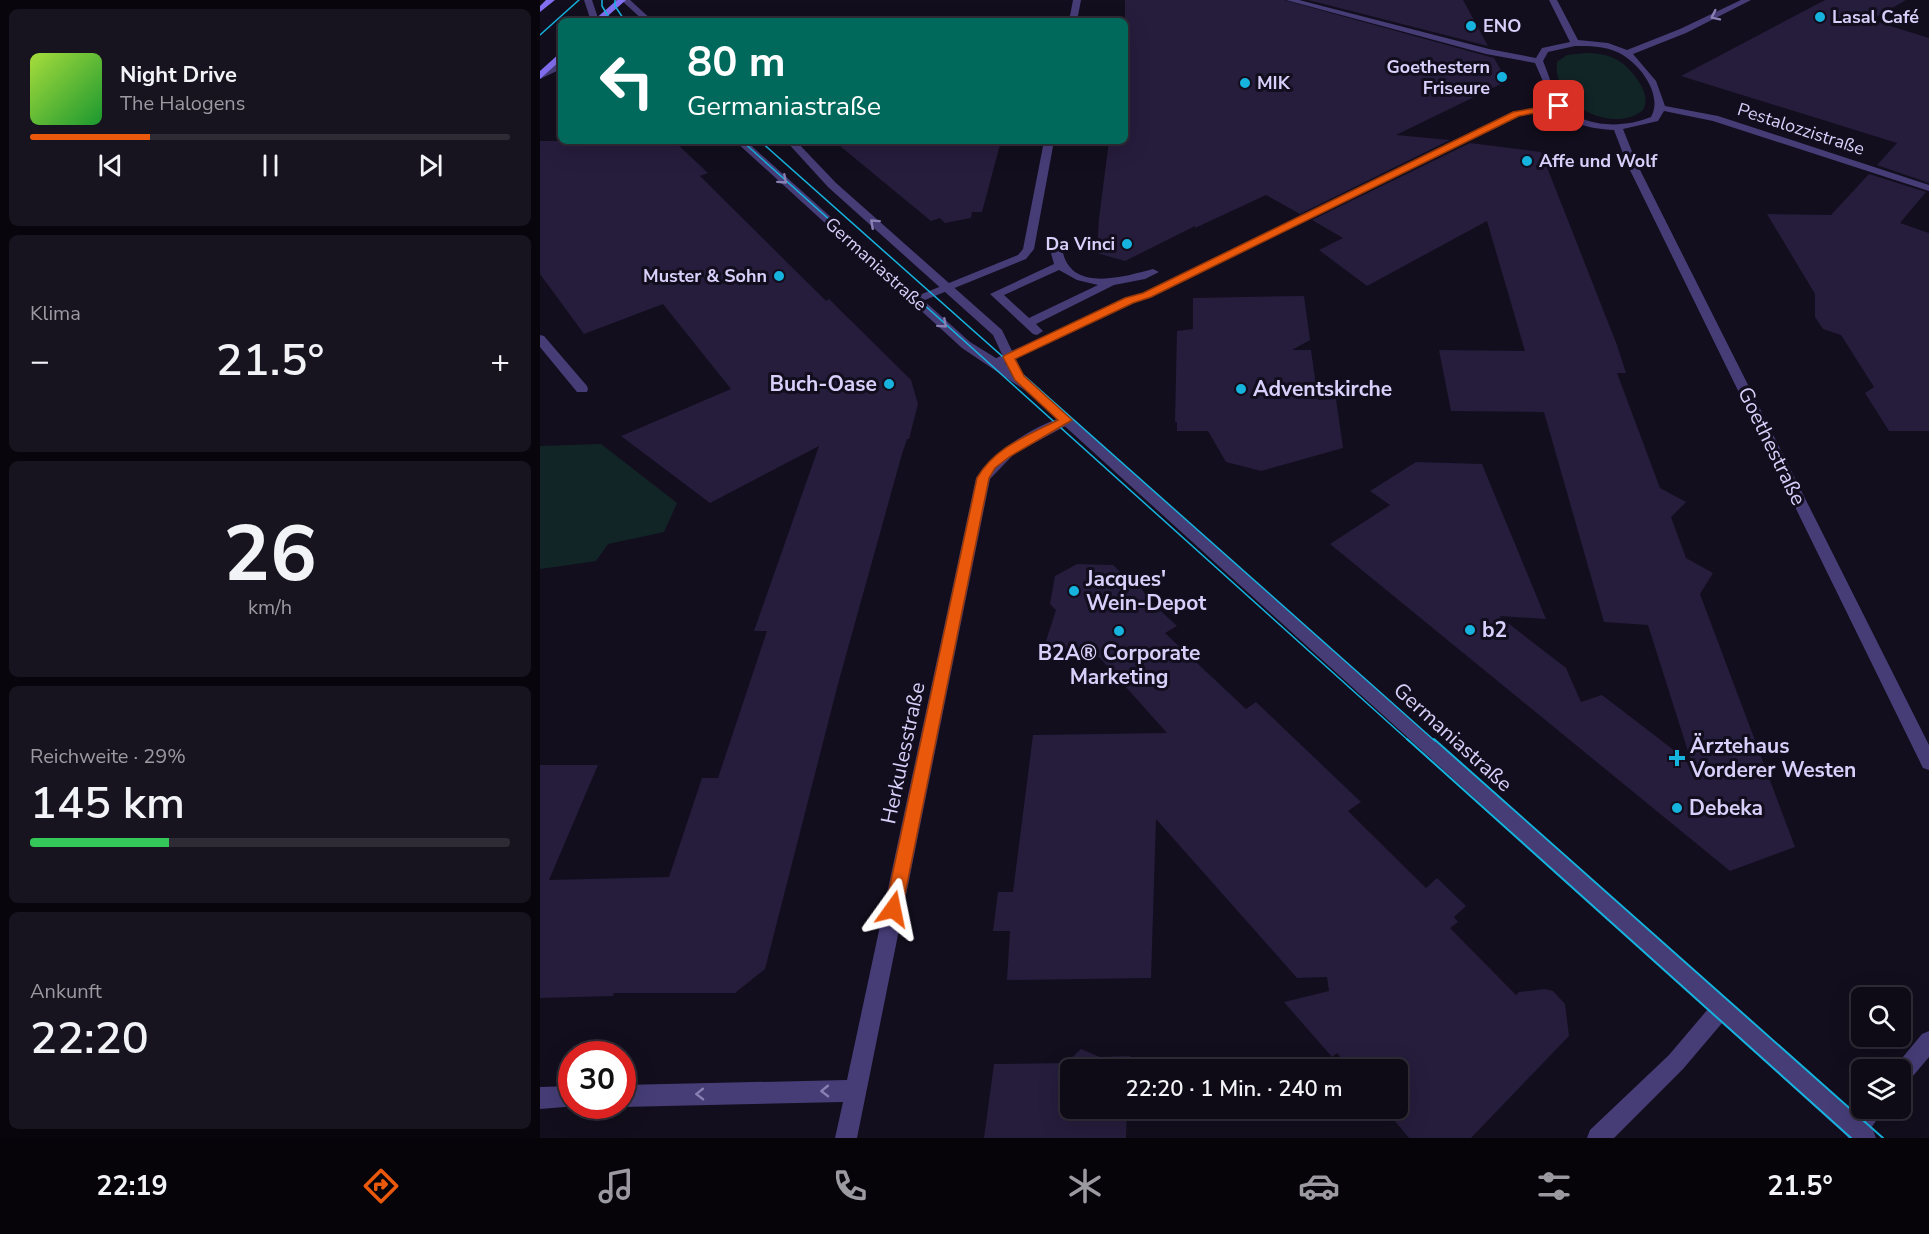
<!DOCTYPE html>
<html lang="de">
<head>
<meta charset="utf-8">
<style>
  body { margin:0; font-family:"Nunito Sans",sans-serif; background:#17131f; color:#f1f3f6; height:100vh; display:flex; flex-direction:column; font-size:22px; white-space:nowrap }
  * { box-sizing:border-box; margin:0 }
  p { font-size:20px; color:#9b9aa1 }
  .icon { flex:none; width:33px; height:33px; fill:none; stroke:currentColor; stroke-width:2; stroke-linecap:round; stroke-linejoin:round }
  .map { position:relative; flex:1; overflow:hidden }
  .details { display:flex; flex-direction:column; gap:9px; padding:9px; background:#08060c; width:540px }
  .details>* { flex:none }
  .banner { position:absolute; left:18px; top:18px; width:570px; height:126px; border-radius:9px; box-shadow:0 6px 24px #0002,0 0 0 2px #2e2b35; background:#00695c; color:#fff; overflow:hidden }
  .tools { position:absolute; left:1311px; top:987px; display:grid; gap:12px }
  .tools a { display:grid; place-items:center; width:60px; height:60px; border-radius:9px; background:#0e0a16; box-shadow:0 6px 24px #0002,0 0 0 2px #2e2b35; font-size:30px }
  .speed { position:absolute; left:18px; top:1041px; display:flex; gap:12px; font-size:30px; font-weight:700; text-align:center }
  .speed>* { display:grid; place-content:center; width:78px; height:78px; border-radius:50%; background:#0e0a16; box-shadow:0 6px 24px #0002,0 0 0 2px #2e2b35; line-height:1 }
  .speed .limit { border:9px solid #d22; background:#fff; color:#111 }
  .pin { position:absolute; display:grid; place-items:center; width:51px; height:51px; color:#fff; margin:-26px; border-radius:12px; box-shadow:0 3px 9px #0006 }
  .me { position:absolute; width:66px; margin:-33px; rotate:12deg; stroke-linejoin:round; filter:drop-shadow(0 0 4px #0008) }
  .turn { display:flex; align-items:center; gap:21px; height:126px; padding:0 30px; font-size:27px }
  .turn .icon { width:78px; height:78px; stroke-width:2.5 }
  .turn b { display:block; font-size:42px; line-height:51px }
  .big { font-size:45px; font-weight:600; line-height:1.1 }
  .details .card { flex:1; display:flex; flex-direction:column; justify-content:center; gap:9px; min-width:0; padding:0 21px; border-radius:9px; background:#17131f }
  .details .dial { align-items:center; gap:0 }
  .dial b { font-size:78px; line-height:1 }
  .song { display:flex; align-items:center; gap:18px }
  .cover { width:72px; height:72px; border-radius:9px; background:linear-gradient(135deg,hsl(80 70% 55%),hsl(130 70% 35%)) }
  .played { height:6px; border-radius:3px; background:linear-gradient(90deg,#ea580c 25%,#2e2b35 25%) }
  .keys { display:flex; justify-content:space-around; direction:ltr }
  .heat { display:flex; justify-content:space-between; align-items:center; font-size:33px; direction:ltr }
  .charge { height:9px; border-radius:4px; background:linear-gradient(90deg,#34c759 29%,#2e2b35 0) }
  .trip { position:absolute; left:520px; top:1059px; width:348px; height:60px; border-radius:9px; background:#0e0a16; box-shadow:0 6px 24px #0002,0 0 0 2px #2e2b35; font-weight:600; line-height:60px; text-align:center }
  .tabs { display:flex; height:96px; justify-content:space-around; align-items:center; background:#060409; color:#9b9aa1 }
  .tabs .icon { width:42px; height:42px }
  .tabs .active { color:#ea580c }
  .tabs b { font-size:27px; color:#f1f3f6 }
  main { display:flex; flex:1; min-height:0 }
  .map>svg:first-child { display:block }
  .green { fill:#122526 }
  .building { fill:#261c3c }
  .lines { fill:none; stroke-linecap:round; stroke-linejoin:round }
  .service { fill:#463d77; fill-rule:evenodd }
  .pedestrian { fill:#463d77; fill-rule:evenodd }
  .minor { fill:#463d77; fill-rule:evenodd }
  .tertiary { fill:#463d77; fill-rule:evenodd }
  .secondary { fill:#826ff1; fill-rule:evenodd }
  .tram-far1 { stroke:#16b3df; stroke-width:1.5 }
  .tram { stroke:#16b3df; stroke-width:2 }
  .oneway { stroke:#887fb2 }
  .route { fill:#ea580c; stroke:#983908; stroke-width:1.5 }
  .poi-dot { fill:#16b3df; stroke:#120e1d; stroke-width:2 }
  .labels { text-anchor:middle; stroke-width:6; stroke-linejoin:round; paint-order:stroke }
  .far-poi-label { font-size:18px; font-weight:bold; fill:#d9cffa; stroke:#120e1d; text-anchor:start }
  .far-street-label { font-size:18px; fill:#d9cffa; stroke:#120e1d }
  .poi-label { font-size:21px; font-weight:bold; fill:#d9cffa; stroke:#120e1d; text-anchor:start }
  .street-label { font-size:21px; fill:#d9cffa; stroke:#120e1d }
</style>
</head>
<body>
<main>
<section class="details">
<div class="card">
<div class="song"><i class="cover"></i><div><b>Night Drive</b><p>The Halogens</p></div></div>
<div class="played"></div>
<div class="keys"><svg class="icon" aria-label="previous" viewBox="0 0 24 24"><path d="M18 5L8 12l10 7zM5 5v14"/></svg><svg class="icon" aria-label="pause" viewBox="0 0 24 24"><path d="M8 5v14M16 5v14"/></svg><svg class="icon" aria-label="next" viewBox="0 0 24 24"><path d="M6 5l10 7-10 7zM19 5v14"/></svg></div>
</div>
<div class="card"><p>Klima</p>
<div class="heat"><a>−</a><b class="big">21.5°</b><a>+</a></div>
</div>
<div class="card dial"><b>26</b><p>km/h</p></div>
<div class="card"><p>Reichweite · 29%</p><b class="big">145 km</b><div class="charge"></div></div>
<div class="card"><p>Ankunft</p><b class="big">22:20</b></div>
</section>
<div class="map">
<svg width="1389" height="1138" viewBox="0 0 1389 1138">
  <rect width="100%" height="100%" fill="#120e1d"/>
  <!-- green -->
  <g class="green">
    <path d="M 1046,53 C 1057,53 1070,55 1079,61 C 1092,69 1113,95 1103,110 C 1073,135 1012,105 1017,62 L 1027,55 Z"/>
    <path d="M 61,444 L 137,503 L 124,532 L 68,544 L 56,561 L 0,569 L 0,446 Z"/>
  </g>
  <!-- building -->
  <g class="building">
    <path d="M 585,0 L 744,0 L 954,58 L 967,81 L 856,135 L 910,140 L 760,214 L 726,195 L 655,228 L 655,226 L 585,261 L 557,253 L 559,218 L 569,141 L 585,141 Z"/>
    <path d="M 768,0 L 923,0 L 948,46 Z"/>
    <path d="M 1285,0 L 1366,0 L 1331,20 L 1389,38 L 1389,183 L 1337,165 L 1357,143 L 1141,76 Z"/>
    <path d="M 0,141 L 134,141 L 168,173 L 160,176 L 286,301 L 289,299 L 371,380 L 378,404 L 369,439 L 367,439 L 362,454 L 298,684 L 225,969 L 195,993 L 74,993 L 73,996 L 0,998 L 0,765 L 58,765 L 9,880 L 129,877 L 162,778 L 178,778 L 227,631 L 214,631 L 279,446 L 170,503 L 81,436 L 191,389 L 123,304 L 44,334 L 0,274 Z"/>
    <path d="M 294,141 L 461,141 L 442,212 L 432,212 L 431,218 L 405,223 L 400,218 L 391,221 Z"/>
    <path d="M 930,143 L 1001,152 L 1077,345 L 1086,373 L 1077,373 L 1120,488 L 1146,502 L 1131,517 L 1146,558 L 1173,573 L 1160,594 L 1255,847 L 1190,871 L 790,544 L 850,505 L 830,491 L 876,462 L 942,464 L 1006,619 L 959,616 L 1026,668 L 1041,702 L 1062,695 L 1152,764 L 1108,625 L 1064,622 L 1004,412 L 911,411 L 899,350 L 985,351 L 947,221 L 827,286 L 779,250 L 803,238 L 772,220 Z"/>
    <path d="M 1329,174 L 1386,192 L 1360,223 L 1389,233 L 1389,431 L 1349,431 L 1325,393 L 1334,387 L 1301,335 L 1283,329 L 1275,317 L 1275,294 L 1227,214 L 1291,215 Z"/>
    <path d="M 764,296 L 770,340 L 752,350 L 771,350 L 778,400 L 796,399 L 803,448 L 721,471 L 686,462 L 668,431 L 637,431 L 637,422 L 635,422 L 637,331 L 653,329 L 653,298 Z"/>
    <path d="M 537,564 L 573,565 L 596,587 L 601,588 L 611,602 L 637,626 L 625,633 L 706,709 L 716,702 L 821,802 L 808,811 L 886,888 L 897,878 L 926,906 L 914,917 L 918,922 L 910,928 L 976,995 L 979,992 L 1005,989 L 1013,991 L 1025,1004 L 1029,1036 L 931,1138 L 869,1138 L 844,1108 L 858,1108 L 858,1070 L 811,1070 L 797,1053 L 792,1057 L 744,1002 L 789,991 L 787,977 L 757,978 L 616,819 L 611,978 L 467,980 L 470,931 L 453,931 L 458,892 L 473,892 L 493,735 L 627,733 L 559,657 L 523,657 L 506,641 L 516,610 L 510,604 L 515,576 Z"/>
    <path d="M 541,1049 L 560,1057 L 590,1056 L 589,1070 L 531,1070 L 531,1108 L 587,1108 L 586,1138 L 444,1138 L 454,1064 L 526,1063 Z"/>
  </g>
  <g class="lines">
    <!-- service -->
    <g class="service">
      <path d="M 0,335 L 4,336 L 47,386 L 48,389 L 47,392 L 37,392 L 0,347 Z"/>
      <path d="M 1181,999 L 1188,1002 L 1191,1009 L 1188,1016 L 1143,1069 L 1074,1138 L 1047,1138 L 1050,1130 L 1129,1055 L 1174,1002 Z"/>
    </g>
    <!-- pedestrian -->
    <path class="pedestrian" d="M 517,250 L 523,253 C 533,293 586,276 613,269 L 619,272 L 605,279 L 574,285 L 496,324 L 503,331 L 497,335 L 493,334 L 450,294 L 514,264 L 511,253 ZM 519,270 L 537,280 L 558,285 L 489,318 L 464,295 Z"/>
    <!-- minor -->
    <g class="minor">
      <path d="M 533,0 L 541,0 L 537,21 L 529,21 Z"/>
      <path d="M 746,0 L 759,0 L 949,49 L 996,58 L 1002,48 L 1030,42 L 1009,0 L 1017,0 L 1038,40 L 1068,43 L 1087,50 L 1140,29 L 1201,0 L 1211,0 L 1146,33 L 1093,54 L 1116,81 L 1125,106 L 1178,116 L 1389,185 L 1389,191 L 1173,121 L 1124,111 L 1118,121 L 1083,129 L 1097,164 L 1389,745 L 1389,770 L 1383,768 L 1087,164 L 1074,130 C 1053,129 1032,125 1017,109 L 979,116 L 611,297 L 593,303 L 460,366 L 452,366 L 450,363 L 452,360 L 585,299 L 603,293 L 973,112 L 1013,104 L 995,63 L 946,54 ZM 1035,46 C 1049,46 1064,46 1077,52 C 1098,61 1124,94 1111,117 C 1085,128 1042,129 1023,104 C 1013,93 1009,75 1003,61 L 1008,52 Z"/>
      <path d="M 504,141 L 514,141 L 494,249 L 486,259 L 380,302 L 372,302 L 372,298 L 478,255 L 483,249 Z"/>
      <path d="M 526,416 L 533,420 L 531,423 L 474,454 L 450,479 L 317,1138 L 295,1138 L 303,1102 L 82,1107 L 79,1106 L 82,1106 L 82,1085 L 307,1080 L 436,478 C 452,452 497,424 526,416 Z"/>
      <path d="M 1389,1031 L 1389,1057 L 1367,1083 L 1360,1086 L 1360,1070 L 1353,1069 L 1382,1034 Z"/>
      <path d="M 32,1086 L 32,1106 L 37,1106 L 0,1109 L 0,1087 Z"/>
      <path d="M 1322,1107 L 1322,1108 L 1345,1108 L 1324,1138 L 1308,1138 L 1305,1131 Z"/>
    </g>
    <!-- tertiary -->
    <g class="tertiary">
      <path d="M 44,0 L 52,0 L 59,21 L 51,21 Z"/>
      <path d="M 81,0 L 90,0 L 113,21 L 104,21 Z"/>
      <path d="M 21,62 L 21,69 L 0,79 L 0,72 Z"/>
      <path d="M 195,141 L 206,141 L 430,342 L 467,365 L 453,335 L 288,187 L 246,141 L 256,141 L 296,183 L 462,330 L 484,376 L 1333,1130 L 1336,1138 L 1309,1138 L 486,391 L 422,348 Z"/>
    </g>
    <!-- secondary -->
    <g class="secondary">
      <path d="M 6,0 L 15,0 L 0,12 L 0,6 Z"/>
      <path d="M 77,0 L 86,0 L 62,21 L 53,21 Z"/>
      <path d="M 21,52 L 21,60 L 0,79 L 0,71 Z"/>
    </g>
    <!-- tram-far1 -->
    <g class="tram-far1">
      <path d="M 62,0 L 62,6 L 71,21"/>
      <path d="M 75,0 L 75,6 L 85,21"/>
      <path d="M 0,35 L 39,0"/>
      <path d="M 202,141 L 869,741"/>
      <path d="M 220,141 L 895,741"/>
    </g>
    <!-- tram -->
    <g class="tram">
      <path d="M 867,739 L 1311,1138"/>
      <path d="M 894,739 L 1343,1138"/>
    </g>
  </g>
  <!-- one-way arrows -->
  <defs><path id="oneway-chevron" d="M-2-3.5L2.5 0L-2 3.5" fill="none" stroke-width="1.6" stroke-linecap="round" stroke-linejoin="round" transform="scale(1.5)"/></defs>
  <g class="oneway">
    <use href="#oneway-chevron" transform="translate(1175 16) rotate(154)"/>
    <use href="#oneway-chevron" transform="translate(243 180) rotate(42)"/>
    <use href="#oneway-chevron" transform="translate(334 223) rotate(-138)"/>
    <use href="#oneway-chevron" transform="translate(403 324) rotate(42)"/>
    <use href="#oneway-chevron" transform="translate(285 1091) rotate(179)"/>
    <use href="#oneway-chevron" transform="translate(160 1094) rotate(179)"/>
  </g>
  <!-- route -->
  <path class="route" d="M 1019,104 L 1023,106 L 1022,108 L 979,116 L 611,297 L 593,303 L 475,359 L 484,376 L 532,420 L 469,457 L 455,468 L 449,478 L 362,909 L 359,915 L 353,917 L 347,915 L 345,909 L 437,478 C 455,447 487,436 518,420 L 475,380 L 463,357 L 465,355 L 585,298 L 603,293 L 973,112 Z"/>
  <!-- markers -->
  <g class="poi-dot">
    <circle cx="1280" cy="17" r="6"/>
    <circle cx="931" cy="26" r="6"/>
    <circle cx="962" cy="77" r="6"/>
    <circle cx="705" cy="83" r="6"/>
    <circle cx="987" cy="161" r="6"/>
    <circle cx="587" cy="244" r="6"/>
    <circle cx="239" cy="276" r="6"/>
    <circle cx="349" cy="384" r="6"/>
    <circle cx="701" cy="389" r="6"/>
    <circle cx="534" cy="591" r="6"/>
    <circle cx="930" cy="630" r="6"/>
    <circle cx="579" cy="631" r="6"/>
    <path d="M1134 749h6v6h6v6h-6v6h-6v-6h-6v-6h6z"/>
    <circle cx="1137" cy="808" r="6"/>
  </g>
  <g class="labels">
    <!-- far-poi labels -->
    <g class="far-poi-label">
      <text x="1292" y="23">Lasal Café</text>
      <text x="943" y="32">ENO</text>
      <text x="950" y="73" text-anchor="end">Goethestern<tspan x="950" dy="21">Friseure</tspan></text>
      <text x="717" y="89">MIK</text>
      <text x="999" y="167">Affe und Wolf</text>
      <text x="575" y="250" text-anchor="end">Da Vinci</text>
      <text x="227" y="282" text-anchor="end">Muster &amp; Sohn</text>
    </g>
    <!-- far-street labels -->
    <g class="far-street-label">
      <text transform="translate(1261 129) rotate(18)" y="6">Pestalozzistraße</text>
      <text transform="translate(336 264) rotate(42)" y="6">Germaniastraße</text>
    </g>
    <!-- poi labels -->
    <g class="poi-label">
      <text x="337" y="391" text-anchor="end">Buch-Oase</text>
      <text x="713" y="396">Adventskirche</text>
      <text x="546" y="586">Jacques'<tspan x="546" dy="24">Wein-Depot</tspan></text>
      <text x="942" y="637">b2</text>
      <text x="579" y="660" text-anchor="middle">B2A® Corporate<tspan x="579" dy="24">Marketing</tspan></text>
      <text x="1150" y="753">Ärztehaus<tspan x="1150" dy="24">Vorderer Westen</tspan></text>
      <text x="1149" y="815">Debeka</text>
    </g>
    <!-- street labels -->
    <g class="street-label">
      <text transform="translate(1232 446) rotate(64)" y="7">Goethestraße</text>
      <text transform="translate(913 737) rotate(42)" y="7">Germaniastraße</text>
      <text transform="translate(363 753) rotate(-78)" y="7">Herkulesstraße</text>
    </g>
  </g>
</svg>
<div class="tools">
<a><svg class="icon" aria-label="search" viewBox="0 0 24 24"><circle cx="10" cy="10" r="6"/><path d="M15 15l6 6"/></svg></a>
<a><svg class="icon" aria-label="layers" viewBox="0 0 24 24"><path d="M12 4l9 5-9 5-9-5zM3 14l9 5 9-5"/></svg></a>
</div>
<div class="speed"><div class="limit">30</div></div>
<div class="pin" style="left:1019px;top:106px;background:#d93025"><svg class="icon" aria-label="arrive" viewBox="0 0 24 24"><path d="M6 21V4h12l-3 4 3 4H6"/></svg></div>
<svg class="me" style="left:353px;top:909px" viewBox="-20 -20 40 40"><path d="M0-17L14 15 0 8-14 15z" fill="#ea580c" stroke="#fff" stroke-width="4"/></svg>
<div class="trip">22:20 · 1 Min. · 240 m</div>
<div class="banner">
<div class="turn"><svg class="icon" aria-label="left" viewBox="0 0 24 24"><path d="M17 20v-9H6M10 6l-5 5 5 5"/></svg><div><b>80 m</b>Germaniastraße</div></div>
</div>
</div>
</main>
<nav class="tabs">
<b>22:19</b>
<svg class="icon active" aria-label="directions" viewBox="0 0 24 24"><path d="M12 3l9 9-9 9-9-9zM9 14v-3h6M13 9l2 2-2 2"/></svg>
<svg class="icon" aria-label="music" viewBox="0 0 24 24"><path d="M9 18V5l10-2v13"/><circle cx="6" cy="18" r="3"/><circle cx="16" cy="16" r="3"/></svg>
<svg class="icon" aria-label="phone" viewBox="0 0 24 24"><path d="M5 4h4l2 5-3 2q2 4 5 5l2-3 5 2v4C11 20 4 13 5 4z"/></svg>
<svg class="icon" aria-label="climate" viewBox="0 0 24 24"><path d="M12 3v18M4 7l16 10M4 17L20 7"/></svg>
<svg class="icon" aria-label="car" viewBox="0 0 24 24"><path d="M5 17H2v-5l4-1 3-4h7l3 4 3 1v5h-3M9 17h6M6 11h13"/><circle cx="7" cy="17" r="2"/><circle cx="17" cy="17" r="2"/></svg>
<svg class="icon" aria-label="filters" viewBox="0 0 24 24"><path d="M4 7h16M4 17h16"/><circle cx="9" cy="7" r="2"/><circle cx="15" cy="17" r="2"/></svg>
<b>21.5°</b>
</nav>
</body>
</html>
